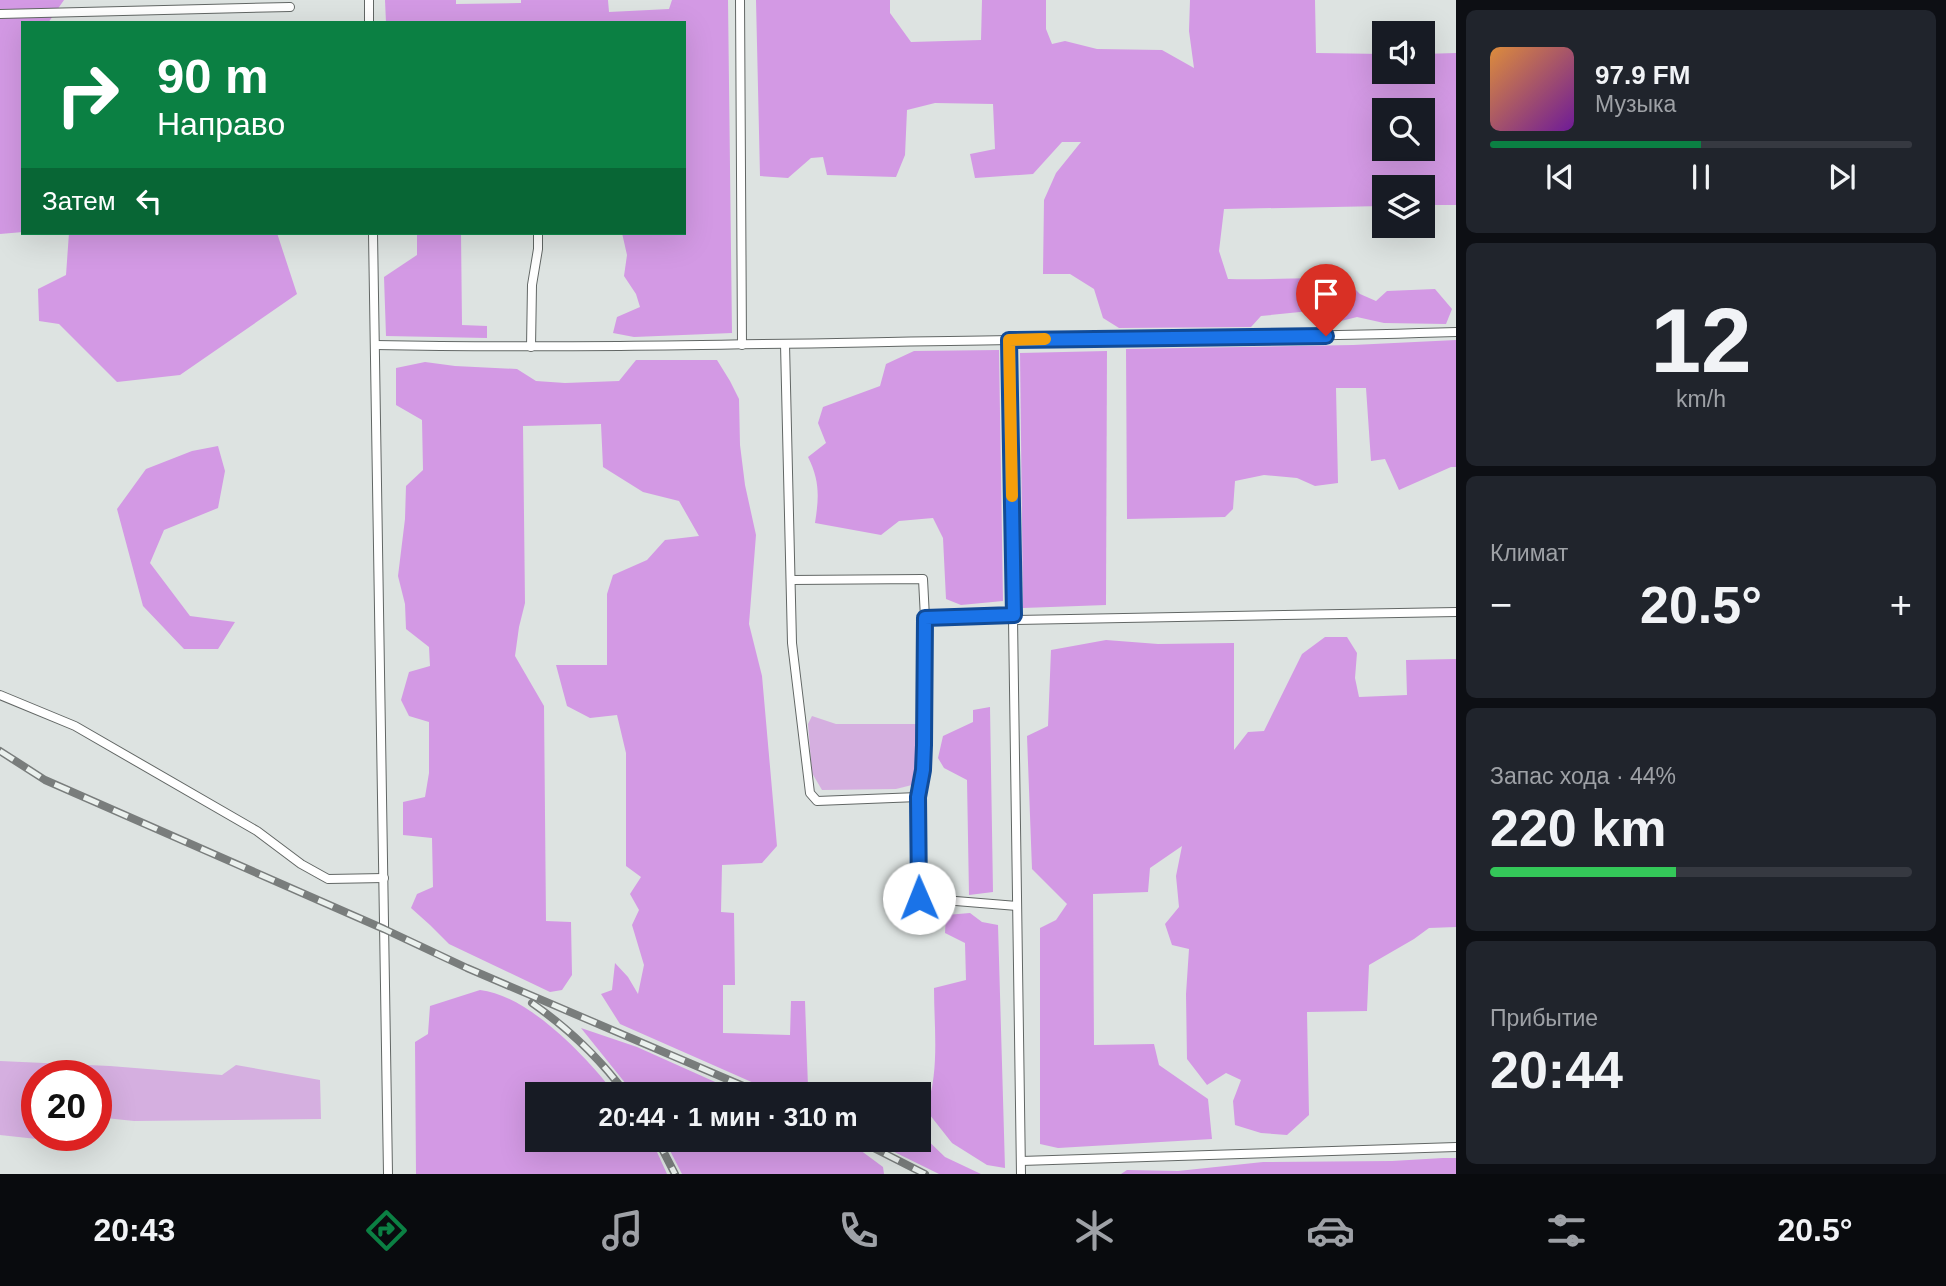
<!DOCTYPE html>
<html lang="ru">
<head>
<meta charset="utf-8">
<style>
  body { margin:0; font-family:Arial,sans-serif; background:#20242c; color:#f1f3f6; height:100vh; display:flex; flex-direction:column; font-size:26px; white-space:nowrap }
  * { box-sizing:border-box; margin:0 }
  p { font-size:23px; color:#9ea1a6 }
  .icon { flex:none; width:38px; height:38px; fill:none; stroke:currentColor; stroke-width:2; stroke-linecap:round; stroke-linejoin:round }
  .map { position:relative; flex:1; overflow:hidden }
  .drawer { display:flex; flex-direction:column; gap:10px; padding:10px; background:#0d0f14; width:490px }
  .drawer>* { flex:none }
  .guide { position:absolute; left:21px; top:21px; width:665px; height:214px; border-radius:0px; box-shadow:0 7px 28px #0002; background:#0b8043; color:#fff; overflow:hidden }
  .fabs { position:absolute; left:1372px; top:21px; display:grid; gap:14px }
  .fabs a { display:grid; place-items:center; width:63px; height:63px; border-radius:0px; background:#171b24; box-shadow:0 7px 28px #0002; font-size:35px }
  .speed { position:absolute; left:21px; top:1060px; display:flex; gap:14px; font-size:35px; font-weight:700; text-align:center }
  .speed>* { display:grid; place-content:center; width:91px; height:91px; border-radius:50%; background:#171b24; box-shadow:0 7px 28px #0002; line-height:1 }
  .speed .limit { border:10px solid #d22; background:#fff; color:#111 }
  .pin { position:absolute; display:grid; place-items:center; width:60px; height:60px; color:#fff; margin:-72px -30px; border-radius:50% 50% 50% 0; rotate:-45deg; box-shadow:0 0 7px #0007 }
  .pin .icon { rotate:45deg }
  .me { position:absolute; width:77px; margin:-38px; rotate:359deg; stroke-linejoin:round; filter:drop-shadow(0 0 5px #0008) }
  .turn { display:flex; align-items:center; gap:24px; height:147px; padding:0 21px; font-size:32px }
  .turn .icon { width:91px; height:91px; stroke-width:2.5 }
  .turn b { display:block; font-size:49px; line-height:60px }
  .then { display:flex; align-items:center; height:66px; padding:0 21px; background:#0003; gap:14px; font-size:26px }
  .big { font-size:52px; font-weight:600; line-height:1.1 }
  .drawer .widget { flex:1; display:flex; flex-direction:column; justify-content:center; gap:10px; min-width:0; padding:0 24px; border-radius:10px; background:#20242c }
  .drawer .dial { align-items:center; gap:0 }
  .dial b { font-size:91px; line-height:1 }
  .song { display:flex; align-items:center; gap:21px }
  .cover { width:84px; height:84px; border-radius:10px; background:linear-gradient(135deg,hsl(30 70% 55%),hsl(280 70% 35%)) }
  .played { height:7px; border-radius:4px; background:linear-gradient(90deg,#0b8043 50%,#363941 50%) }
  .keys { display:flex; justify-content:space-around; direction:ltr }
  .heat { display:flex; justify-content:space-between; align-items:center; font-size:38px; direction:ltr }
  .charge { height:10px; border-radius:5px; background:linear-gradient(90deg,#34c759 44%,#363941 0) }
  .trip { position:absolute; left:525px; top:1082px; width:406px; height:70px; border-radius:0px; background:#171b24; box-shadow:0 7px 28px #0002; font-weight:600; line-height:70px; text-align:center }
  .dock { display:flex; height:112px; justify-content:space-around; align-items:center; background:#090b0e; color:#9ea1a6 }
  .dock .icon { width:49px; height:49px }
  .dock .active { color:#0b8043 }
  .dock b { font-size:32px; color:#f1f3f6 }
  main { display:flex; flex:1; min-height:0 }
  .map>svg:first-child { display:block }
  .green { fill:#d5afe0 }
  .forest { fill:#d399e4; fill-rule:evenodd }
  .lines { fill:none; stroke-linecap:round; stroke-linejoin:round }
  .lane-casing { stroke:#626765; stroke-width:10 }
  .lane { stroke:#fff; stroke-width:8 }
  .rail-casing { stroke:#797d7c; stroke-width:8 }
  .rail { stroke:#ebf1ee; stroke-width:5; stroke-dasharray:16; stroke-linecap:butt }
  .route-casing { stroke:#114b97; stroke-width:18 }
  .route { stroke:#1a73e8; stroke-width:12 }
  .slow { stroke:#f59e0b; stroke-width:12 }
</style>
</head>
<body>
<main>
<div class="map">
<svg width="1456" height="1174" viewBox="0 0 1456 1174">
  <rect width="100%" height="100%" fill="#dde3e1"/>
  <!-- green -->
  <g class="green">
    <path d="M 812,716 L 836,724 L 918,724 C 919,744 921,767 912,785 L 896,789 L 822,790 L 812,773 L 808,724 Z"/>
    <path d="M 0,1061 L 110,1066 L 222,1075 L 236,1065 L 320,1080 L 321,1119 L 134,1121 L 96,1117 L 96,1076 L 37,1076 L 37,1136 L 48,1136 L 46,1140 L 0,1135 Z"/>
  </g>
  <!-- forest -->
  <g class="forest">
    <path d="M 0,0 L 64,0 L 48,23 L 23,23 L 23,232 L 0,234 Z"/>
    <path d="M 385,0 L 456,0 L 456,4 L 521,3 L 521,0 L 608,0 L 609,12 L 669,9 L 672,0 L 728,0 L 732,333 L 634,337 L 613,333 L 617,317 L 640,307 L 636,294 L 624,276 L 627,255 L 622,233 L 684,233 L 684,23 L 386,23 Z"/>
    <path d="M 756,0 L 890,0 L 890,13 L 911,42 L 981,40 L 982,0 L 1046,0 L 1046,29 L 1052,44 L 1065,41 L 1097,49 L 1162,50 L 1194,68 L 1189,31 L 1190,0 L 1315,0 L 1316,53 L 1384,54 L 1384,72 L 1423,72 L 1423,54 L 1456,53 L 1456,205 L 1423,205 L 1423,187 L 1384,187 L 1384,206 L 1224,209 L 1219,251 L 1228,279 C 1267,280 1306,277 1345,279 L 1360,294 L 1376,301 L 1387,291 L 1435,289 L 1452,309 L 1446,324 L 1384,323 L 1357,317 L 1333,323 L 1310,311 L 1261,316 L 1251,327 L 1119,328 L 1103,318 L 1094,289 L 1070,274 L 1043,274 L 1044,200 L 1056,173 L 1081,142 L 1062,142 L 1033,174 L 975,178 L 970,154 L 995,149 L 993,104 L 935,103 L 907,110 L 905,155 L 896,177 L 827,175 L 823,157 L 811,158 L 788,178 L 760,176 ZM 1384,110 L 1423,110 L 1423,149 L 1384,149 Z"/>
    <path d="M 69,233 L 277,233 L 297,294 L 180,375 L 117,382 L 59,324 L 39,321 L 38,289 L 66,275 Z"/>
    <path d="M 417,233 L 461,233 L 462,325 L 487,326 L 487,338 L 386,336 L 384,277 L 417,255 Z"/>
    <path d="M 1456,340 L 1456,467 L 1451,467 L 1399,490 L 1385,459 L 1371,461 L 1366,388 L 1336,388 L 1338,483 L 1315,486 L 1297,478 L 1264,475 L 1235,481 L 1233,509 L 1225,517 L 1127,519 L 1126,349 L 1353,345 Z"/>
    <path d="M 999,350 L 1003,601 L 961,605 L 946,599 L 943,538 L 933,518 L 899,521 L 881,535 L 815,523 C 819,497 820,481 808,457 L 826,443 L 818,423 L 823,407 L 880,386 L 886,364 L 914,351 Z"/>
    <path d="M 1107,351 L 1106,605 L 1023,608 L 1020,353 Z"/>
    <path d="M 636,360 L 717,360 L 730,381 L 739,399 L 740,445 L 745,485 L 756,535 L 749,624 L 762,676 L 777,846 L 762,863 L 722,865 L 721,912 L 734,913 L 735,985 L 723,985 L 723,1033 L 790,1035 L 791,1001 L 805,1001 L 808,1087 L 816,1094 L 779,1094 L 620,1024 L 601,994 L 612,990 L 615,963 L 628,977 L 638,994 L 644,965 L 632,925 L 639,910 L 630,894 L 641,877 L 626,866 L 626,753 L 617,715 L 590,718 L 567,706 L 556,665 L 607,665 L 607,594 L 613,575 L 647,560 L 665,540 L 699,536 L 679,501 L 643,492 L 603,467 L 601,424 L 523,426 L 525,603 L 519,627 L 515,656 L 544,706 L 546,921 L 571,922 L 572,975 L 562,990 L 550,992 L 449,944 L 430,925 L 411,908 L 417,894 L 433,887 L 432,838 L 403,835 L 403,802 L 425,797 L 429,773 L 429,722 L 409,716 L 401,700 L 409,672 L 430,666 L 429,647 L 406,629 L 405,604 L 398,576 L 405,519 L 406,486 L 423,470 L 422,420 L 396,405 L 396,368 L 425,362 L 455,366 L 517,369 L 536,381 L 565,383 L 619,381 Z"/>
    <path d="M 218,446 L 225,471 L 218,508 L 164,530 L 150,563 L 190,616 L 235,622 L 218,649 L 184,649 L 143,606 L 117,509 L 146,469 L 192,451 Z"/>
    <path d="M 1325,637 L 1347,637 L 1357,653 L 1355,678 L 1359,697 L 1407,695 L 1406,660 L 1456,659 L 1456,927 L 1429,928 L 1414,939 L 1369,965 L 1367,1011 L 1307,1012 L 1309,1115 L 1287,1135 L 1261,1133 L 1235,1125 L 1233,1101 L 1241,1080 L 1226,1073 L 1207,1085 L 1187,1059 L 1186,994 L 1189,949 L 1172,945 L 1165,924 L 1179,907 L 1176,876 L 1182,846 L 1150,868 L 1148,892 L 1093,894 L 1094,1045 L 1154,1044 L 1159,1065 L 1208,1099 L 1212,1139 L 1058,1148 L 1040,1144 L 1040,928 L 1056,920 L 1067,904 L 1032,869 L 1027,736 L 1048,726 L 1051,650 L 1106,640 L 1158,644 L 1234,643 L 1234,750 L 1248,732 L 1264,731 L 1302,654 Z"/>
    <path d="M 990,707 L 993,892 L 969,895 L 967,780 L 944,768 L 938,758 L 943,736 L 973,722 L 973,710 Z"/>
    <path d="M 970,913 L 982,922 L 998,925 L 1005,1168 L 987,1165 L 952,1143 L 926,1110 C 940,1071 934,1028 934,988 L 966,980 L 965,943 L 945,933 L 946,915 Z"/>
    <path d="M 480,990 C 528,995 587,1057 615,1094 L 537,1094 L 537,1139 L 648,1139 L 657,1152 L 667,1174 L 416,1174 L 415,1042 L 428,1034 L 430,1006 Z"/>
    <path d="M 581,1028 L 637,1047 L 742,1094 L 634,1094 Z"/>
    <path d="M 919,1132 L 945,1157 L 981,1174 L 939,1174 L 868,1139 L 919,1139 Z"/>
    <path d="M 664,1139 L 825,1139 L 833,1145 L 852,1144 L 883,1167 L 884,1174 L 682,1174 Z"/>
    <path d="M 1443,1158 L 1456,1158 L 1456,1174 L 1121,1174 L 1127,1170 L 1178,1171 L 1263,1162 L 1392,1161 Z"/>
  </g>
  <g class="lines">
    <defs>
      <g id="lane">
        <path d="M 369,0 L 369,23"/>
        <path d="M 740,0 L 742,345"/>
        <path d="M 0,14 L 290,7"/>
        <path d="M 373,233 L 388,1174"/>
        <path d="M 1009,340 L 1021,1174"/>
        <path d="M 785,344 L 792,643 L 810,793 L 817,801 L 918,797 L 919,898 L 1017,906"/>
        <path d="M 375,345 C 587,349 799,343 1010,340 C 1159,337 1308,337 1456,332"/>
        <path d="M 531,347 L 532,285 L 538,249 L 538,233"/>
        <path d="M 791,580 L 923,579 L 925,618"/>
        <path d="M 1014,620 L 1456,612"/>
        <path d="M 0,695 L 75,726 L 257,831 L 301,864 L 328,879 L 384,878"/>
        <path d="M 918,797 C 928,738 924,678 925,618 L 1014,615"/>
        <path d="M 1021,1161 L 1456,1147"/>
      </g>
    </defs>
    <!-- lane casing -->
    <use href="#lane" class="lane-casing"/>
    <!-- lane -->
    <use href="#lane" class="lane"/>
    <defs>
      <g id="rail">
        <path d="M 0,751 L 45,780 L 384,929 L 467,968 L 762,1094"/>
        <path d="M 532,1003 C 569,1029 599,1057 626,1094"/>
        <path d="M 657,1139 L 675,1174"/>
        <path d="M 856,1139 L 925,1174"/>
      </g>
    </defs>
    <!-- rail casing -->
    <use href="#rail" class="rail-casing"/>
    <!-- rail -->
    <use href="#rail" class="rail"/>
  </g>
  <g class="lines">
    <defs>
      <path id="route" d="M 919,898 L 918,797 L 923,770 L 924,745 L 925,618 L 1014,615 L 1009,340 L 1326,336"/>
    </defs>
    <!-- route casing -->
    <use href="#route" class="route-casing"/>
    <!-- route -->
    <use href="#route" class="route"/>
    <!-- slow -->
    <path class="slow" d="M 1012,496 L 1009,340 L 1045,339"/>
  </g>
</svg>
<div class="fabs">
<a><svg class="icon" aria-label="sound" viewBox="0 0 24 24"><path d="M4 9h4l5-4v14l-5-4H4zM17 9q2 3 0 6"/></svg></a>
<a><svg class="icon" aria-label="search" viewBox="0 0 24 24"><circle cx="10" cy="10" r="6"/><path d="M15 15l6 6"/></svg></a>
<a><svg class="icon" aria-label="layers" viewBox="0 0 24 24"><path d="M12 4l9 5-9 5-9-5zM3 14l9 5 9-5"/></svg></a>
</div>
<div class="speed"><div class="limit">20</div></div>
<div class="pin" style="left:1326px;top:336px;background:#d93025"><svg class="icon" aria-label="arrive" viewBox="0 0 24 24"><path d="M6 21V4h12l-3 4 3 4H6"/></svg></div>
<svg class="me" style="left:919px;top:898px" viewBox="-20 -20 40 40"><circle r="19" fill="#fff"/><path d="M0-13L10 11 0 6-10 11z" fill="#1a73e8"/></svg>
<div class="trip">20:44 · 1 мин · 310 m</div>
<div class="guide">
<div class="turn"><svg class="icon" aria-label="right" viewBox="0 0 24 24"><path d="M7 20v-9h11M14 6l5 5-5 5"/></svg><div><b>90 m</b>Направо</div></div>
<div class="then">Затем<svg class="icon" aria-label="left" viewBox="0 0 24 24"><path d="M17 20v-9H6M10 6l-5 5 5 5"/></svg></div>
</div>
</div>
<section class="drawer">
<div class="widget">
<div class="song"><i class="cover"></i><div><b>97.9 FM</b><p>Музыка</p></div></div>
<div class="played"></div>
<div class="keys"><svg class="icon" aria-label="previous" viewBox="0 0 24 24"><path d="M18 5L8 12l10 7zM5 5v14"/></svg><svg class="icon" aria-label="pause" viewBox="0 0 24 24"><path d="M8 5v14M16 5v14"/></svg><svg class="icon" aria-label="next" viewBox="0 0 24 24"><path d="M6 5l10 7-10 7zM19 5v14"/></svg></div>
</div>
<div class="widget dial"><b>12</b><p>km/h</p></div>
<div class="widget"><p>Климат</p>
<div class="heat"><a>−</a><b class="big">20.5°</b><a>+</a></div>
</div>
<div class="widget"><p>Запас хода · 44%</p><b class="big">220 km</b><div class="charge"></div></div>
<div class="widget"><p>Прибытие</p><b class="big">20:44</b></div>
</section>
</main>
<nav class="dock">
<b>20:43</b>
<svg class="icon active" aria-label="directions" viewBox="0 0 24 24"><path d="M12 3l9 9-9 9-9-9zM9 14v-3h6M13 9l2 2-2 2"/></svg>
<svg class="icon" aria-label="music" viewBox="0 0 24 24"><path d="M9 18V5l10-2v13"/><circle cx="6" cy="18" r="3"/><circle cx="16" cy="16" r="3"/></svg>
<svg class="icon" aria-label="phone" viewBox="0 0 24 24"><path d="M5 4h4l2 5-3 2q2 4 5 5l2-3 5 2v4C11 20 4 13 5 4z"/></svg>
<svg class="icon" aria-label="climate" viewBox="0 0 24 24"><path d="M12 3v18M4 7l16 10M4 17L20 7"/></svg>
<svg class="icon" aria-label="car" viewBox="0 0 24 24"><path d="M5 17H2v-5l4-1 3-4h7l3 4 3 1v5h-3M9 17h6M6 11h13"/><circle cx="7" cy="17" r="2"/><circle cx="17" cy="17" r="2"/></svg>
<svg class="icon" aria-label="filters" viewBox="0 0 24 24"><path d="M4 7h16M4 17h16"/><circle cx="9" cy="7" r="2"/><circle cx="15" cy="17" r="2"/></svg>
<b>20.5°</b>
</nav>
</body>
</html>
